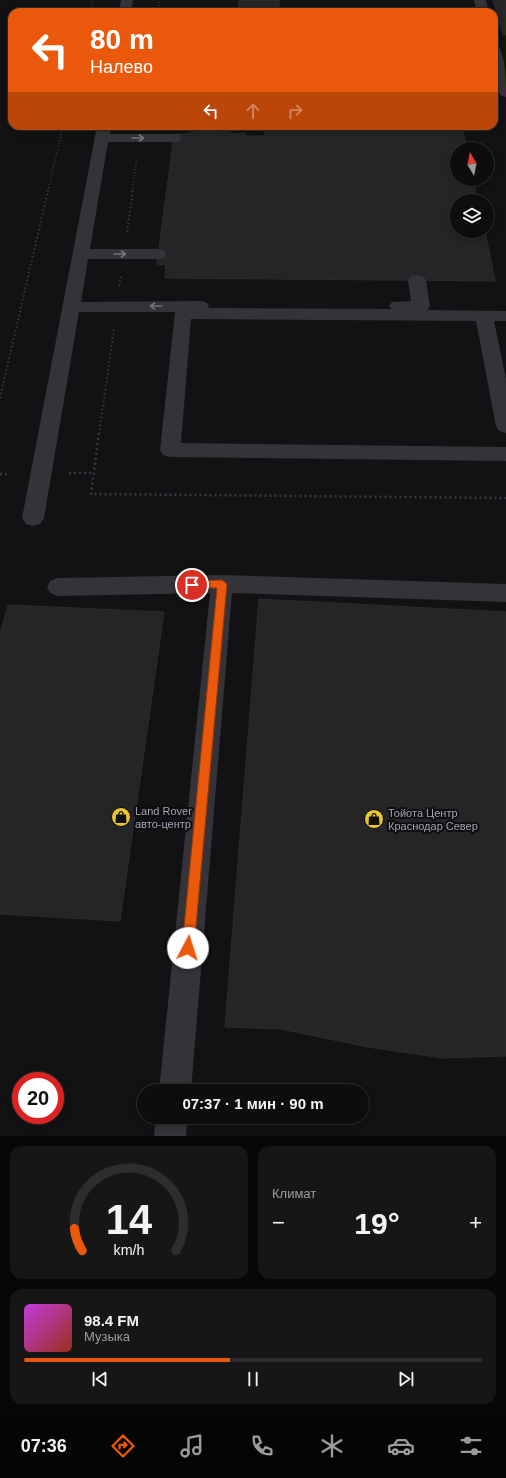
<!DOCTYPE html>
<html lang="ru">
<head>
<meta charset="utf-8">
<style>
  body { margin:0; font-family:Helvetica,sans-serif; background:#171617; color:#f1f3f6; height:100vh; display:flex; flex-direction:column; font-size:15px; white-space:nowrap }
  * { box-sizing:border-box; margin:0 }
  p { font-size:13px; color:#9b9c9e }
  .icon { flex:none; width:22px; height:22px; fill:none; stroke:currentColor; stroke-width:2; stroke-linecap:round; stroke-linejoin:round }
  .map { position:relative; height:1136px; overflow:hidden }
  .sheet { display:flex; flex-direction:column; gap:10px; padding:10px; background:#080708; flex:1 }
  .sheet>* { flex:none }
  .banner { position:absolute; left:8px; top:8px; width:490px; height:122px; border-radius:12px; box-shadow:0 2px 6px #0003,0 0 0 1px #2e2d2e; background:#ea580c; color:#fff; overflow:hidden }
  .needle { width:26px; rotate:350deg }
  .controls { position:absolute; left:450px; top:142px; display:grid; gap:8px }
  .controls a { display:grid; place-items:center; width:44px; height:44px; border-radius:50%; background:#0e0d0e; box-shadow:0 2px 6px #0003,0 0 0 1px #2e2d2e; font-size:20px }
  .speed { position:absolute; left:12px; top:1072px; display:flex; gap:8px; font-size:20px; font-weight:700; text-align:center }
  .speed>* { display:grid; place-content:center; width:52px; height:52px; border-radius:50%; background:#0e0d0e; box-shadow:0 2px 6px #0003,0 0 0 1px #2e2d2e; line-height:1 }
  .speed .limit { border:6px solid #d22; background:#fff; color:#111 }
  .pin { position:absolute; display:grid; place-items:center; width:34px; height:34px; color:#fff; margin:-17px; border:2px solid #fff; border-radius:50%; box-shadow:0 1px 4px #0007 }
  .me { position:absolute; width:44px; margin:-22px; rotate:5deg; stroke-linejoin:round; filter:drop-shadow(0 0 3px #0008) }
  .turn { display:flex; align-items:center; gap:14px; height:84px; padding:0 16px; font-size:18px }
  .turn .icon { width:52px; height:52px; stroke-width:2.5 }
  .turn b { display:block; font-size:28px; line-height:34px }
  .lanes { display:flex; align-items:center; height:38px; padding:0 16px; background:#0003; justify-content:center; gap:20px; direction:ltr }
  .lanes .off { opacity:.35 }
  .big { font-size:30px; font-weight:700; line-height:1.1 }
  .sheet .widget { flex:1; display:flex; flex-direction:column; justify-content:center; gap:6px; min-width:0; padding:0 14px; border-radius:12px; background:#171617 }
  .sheet .dial { align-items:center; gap:0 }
  .dial svg { height:104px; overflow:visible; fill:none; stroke:#2e2d2e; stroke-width:7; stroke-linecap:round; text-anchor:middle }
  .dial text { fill:#f1f3f6; stroke:none }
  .song { display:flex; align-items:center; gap:12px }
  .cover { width:48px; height:48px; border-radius:6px; background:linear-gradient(135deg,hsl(290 70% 55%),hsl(10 70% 35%)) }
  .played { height:4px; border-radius:2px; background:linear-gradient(90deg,#ea580c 45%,#2e2d2e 45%) }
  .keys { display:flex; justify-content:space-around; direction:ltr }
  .heat { display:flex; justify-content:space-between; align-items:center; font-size:22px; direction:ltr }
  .sheet .tiles { flex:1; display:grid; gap:10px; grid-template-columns:1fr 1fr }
  .widget:last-child { grid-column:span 2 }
  .trip { position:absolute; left:137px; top:1084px; width:232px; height:40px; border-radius:20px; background:#0e0d0e; box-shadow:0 2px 6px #0003,0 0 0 1px #2e2d2e; font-weight:700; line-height:40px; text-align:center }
  .tab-bar { display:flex; height:64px; justify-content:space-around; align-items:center; background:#060506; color:#9b9c9e }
  .tab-bar .icon { width:28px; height:28px }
  .tab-bar .on { color:#ea580c }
  .tab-bar b { font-size:18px; color:#f1f3f6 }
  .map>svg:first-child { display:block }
  .building { fill:#252427; stroke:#2c2b2f }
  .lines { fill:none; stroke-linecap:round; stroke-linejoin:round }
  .path-far2 { stroke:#39393f; stroke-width:1.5; stroke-dasharray:1 2; stroke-linecap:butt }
  .path-far1 { stroke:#39393f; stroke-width:2; stroke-dasharray:1.5 2.5; stroke-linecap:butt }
  .path { stroke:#39393f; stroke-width:2.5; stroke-dasharray:2 3; stroke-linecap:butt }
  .minor { fill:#333338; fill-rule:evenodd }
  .oneway { stroke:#71727c }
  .route { fill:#ea580c; stroke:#983908 }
  .labels { text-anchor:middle; stroke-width:4; stroke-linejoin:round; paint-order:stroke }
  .poi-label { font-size:11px; fill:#a3a6b3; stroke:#0d0c0e; text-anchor:start }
</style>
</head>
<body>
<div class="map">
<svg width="506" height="1136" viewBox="0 0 506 1136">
  <rect width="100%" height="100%" fill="#121113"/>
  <!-- building -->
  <g class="building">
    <path d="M 239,0 L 279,0 L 279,12 L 238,12 Z"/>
    <path d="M 493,0 L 506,0 L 506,35 L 503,35 Z"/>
    <path d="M 261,126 L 462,127 L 467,149 L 457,149 L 457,179 L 473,179 L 478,201 L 457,201 L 457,231 L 485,231 L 495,281 L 165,278 L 166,265 L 157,264 L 174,134 L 188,134 L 191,132 L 228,131 L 233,134 L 245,133 L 245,136 L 266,136 L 265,132 L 261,130 Z"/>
    <path d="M 259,599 L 506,612 L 506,1056 L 443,1058 L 368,1047 L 281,1029 L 225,1027 Z"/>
    <path d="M 8,605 L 164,612 L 120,921 L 0,914 L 0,634 Z"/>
  </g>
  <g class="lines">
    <!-- path-far2 -->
    <g class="path-far2">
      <path d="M 90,12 L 93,0"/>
      <path d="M 158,12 L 159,0"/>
      <path d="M 48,191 L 63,126"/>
      <path d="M 132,191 L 137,158"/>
    </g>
    <!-- path-far1 -->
    <g class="path-far1">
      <path d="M 127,232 L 133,190"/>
      <path d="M 119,286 L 121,275"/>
      <path d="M 0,398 L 48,190"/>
      <path d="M 99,434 L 114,329"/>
    </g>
    <!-- path -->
    <g class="path">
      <path d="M 99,433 L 91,494 L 506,498"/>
      <path d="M 69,473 L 94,473"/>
      <path d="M 0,474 L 9,474"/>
    </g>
    <!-- minor -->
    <g class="minor">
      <path d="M 121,0 L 133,0 L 131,12 L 119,12 Z"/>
      <path d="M 474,0 L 486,0 L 489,12 L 477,12 Z"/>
      <path d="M 494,46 L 499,47 C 506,61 506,81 506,97 L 501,96 C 492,82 494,62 494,46 Z"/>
      <path d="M 97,126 L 111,126 L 110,134 L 174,134 L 179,135 L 181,138 L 179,141 L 174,142 L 108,142 L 90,249 L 158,249 L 164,250 L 166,254 L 164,258 L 158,259 L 88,259 L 81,302 L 200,301 L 206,302 L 209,306 L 208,308 L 392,309 L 389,306 L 392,302 L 411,301 L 408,280 L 411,276 L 417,275 L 423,276 L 426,280 L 430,306 L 427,310 L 506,311 L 506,321 L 494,321 L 506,379 L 506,433 L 499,431 L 496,426 L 476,321 L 191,319 L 181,443 L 506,447 L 506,461 L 170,457 L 163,455 L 160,450 L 175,312 L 79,312 L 44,518 L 40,524 L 33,526 L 26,524 L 22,518 Z"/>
      <path d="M 222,575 L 506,584 L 506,602 L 232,593 L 191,1091 L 159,1091 L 210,593 L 58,596 L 50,593 L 47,587 L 50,581 L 58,578 Z"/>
      <path d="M 156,1117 L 188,1117 L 186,1136 L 154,1136 Z"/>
    </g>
  </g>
  <!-- one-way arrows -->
  <defs><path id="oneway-shaft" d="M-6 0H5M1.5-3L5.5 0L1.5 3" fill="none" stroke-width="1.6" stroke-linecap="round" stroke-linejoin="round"/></defs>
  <g class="oneway">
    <use href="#oneway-shaft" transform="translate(138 138)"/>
    <use href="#oneway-shaft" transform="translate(120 254)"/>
    <use href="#oneway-shaft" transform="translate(156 306) rotate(180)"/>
  </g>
  <!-- route -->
  <path class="route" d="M 222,580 L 227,584 L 194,948 L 192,953 L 188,954 L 184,953 L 182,948 L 217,588 L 192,588 L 187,585 L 192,581 Z"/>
  <!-- icons -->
  <defs>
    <symbol id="shop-disc" viewBox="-11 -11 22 22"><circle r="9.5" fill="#ebc631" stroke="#0d0c0e"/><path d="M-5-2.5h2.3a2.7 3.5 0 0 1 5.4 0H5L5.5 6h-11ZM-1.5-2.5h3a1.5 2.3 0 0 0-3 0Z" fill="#111"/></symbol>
  </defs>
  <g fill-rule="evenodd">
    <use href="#shop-disc" x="110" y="806" width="22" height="22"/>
    <use href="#shop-disc" x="363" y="808" width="22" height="22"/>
  </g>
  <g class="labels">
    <!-- poi labels -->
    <g class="poi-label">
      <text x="135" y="815">Land Rover<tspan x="135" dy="13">авто-центр</tspan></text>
      <text x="388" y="817">Тойота Центр<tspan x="388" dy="13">Краснодар Север</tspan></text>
    </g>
  </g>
</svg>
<div class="controls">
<a><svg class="needle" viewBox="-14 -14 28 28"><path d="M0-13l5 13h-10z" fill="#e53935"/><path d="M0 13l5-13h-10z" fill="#9b9c9e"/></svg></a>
<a><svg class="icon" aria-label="layers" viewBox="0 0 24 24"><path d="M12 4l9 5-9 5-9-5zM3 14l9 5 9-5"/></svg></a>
</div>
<div class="speed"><div class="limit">20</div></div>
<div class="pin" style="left:192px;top:585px;background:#d93025"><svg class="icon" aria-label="arrive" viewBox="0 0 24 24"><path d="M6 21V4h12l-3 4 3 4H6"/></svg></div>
<svg class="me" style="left:188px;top:948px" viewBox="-20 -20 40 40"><circle r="19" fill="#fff"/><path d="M0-13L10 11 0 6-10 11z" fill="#ea580c"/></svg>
<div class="trip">07:37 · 1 мин · 90 m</div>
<div class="banner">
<div class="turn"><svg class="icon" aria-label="left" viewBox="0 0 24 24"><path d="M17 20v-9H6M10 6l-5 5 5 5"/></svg><div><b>80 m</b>Налево</div></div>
<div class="lanes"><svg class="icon" aria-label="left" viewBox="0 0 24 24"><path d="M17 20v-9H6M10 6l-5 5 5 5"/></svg><svg class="icon off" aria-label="ahead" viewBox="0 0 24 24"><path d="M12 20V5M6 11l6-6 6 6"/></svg><svg class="icon off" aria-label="right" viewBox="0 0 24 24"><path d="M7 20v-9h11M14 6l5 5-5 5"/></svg></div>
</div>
</div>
<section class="sheet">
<div class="tiles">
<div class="widget dial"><svg viewBox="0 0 100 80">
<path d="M14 69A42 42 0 1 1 86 69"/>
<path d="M14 69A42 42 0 0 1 8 52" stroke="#ea580c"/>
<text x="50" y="56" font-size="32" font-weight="700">14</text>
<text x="50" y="72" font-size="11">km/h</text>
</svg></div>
<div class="widget"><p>Климат</p>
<div class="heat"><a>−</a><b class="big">19°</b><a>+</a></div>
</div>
<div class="widget">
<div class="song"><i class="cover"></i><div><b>98.4 FM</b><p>Музыка</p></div></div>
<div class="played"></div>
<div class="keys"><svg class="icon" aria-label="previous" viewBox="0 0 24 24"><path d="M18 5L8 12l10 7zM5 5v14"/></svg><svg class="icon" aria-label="pause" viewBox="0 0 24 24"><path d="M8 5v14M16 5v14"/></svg><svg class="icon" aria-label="next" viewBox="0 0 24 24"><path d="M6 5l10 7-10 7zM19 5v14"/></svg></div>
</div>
</div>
</section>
<nav class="tab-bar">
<b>07:36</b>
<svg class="icon on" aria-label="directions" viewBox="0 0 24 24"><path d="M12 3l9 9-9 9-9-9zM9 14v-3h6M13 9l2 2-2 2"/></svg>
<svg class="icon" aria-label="music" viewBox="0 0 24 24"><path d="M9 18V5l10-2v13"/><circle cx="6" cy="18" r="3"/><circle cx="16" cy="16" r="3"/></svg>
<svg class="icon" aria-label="phone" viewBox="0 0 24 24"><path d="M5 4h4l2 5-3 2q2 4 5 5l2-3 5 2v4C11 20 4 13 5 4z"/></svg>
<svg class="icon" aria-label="climate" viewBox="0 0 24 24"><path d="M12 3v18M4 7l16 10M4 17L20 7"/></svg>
<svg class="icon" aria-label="car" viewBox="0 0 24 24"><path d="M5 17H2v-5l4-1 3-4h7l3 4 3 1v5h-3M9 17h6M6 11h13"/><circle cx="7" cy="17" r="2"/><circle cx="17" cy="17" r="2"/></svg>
<svg class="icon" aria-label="filters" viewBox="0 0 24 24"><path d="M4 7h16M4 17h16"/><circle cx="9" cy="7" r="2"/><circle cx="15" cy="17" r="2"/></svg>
</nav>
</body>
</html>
